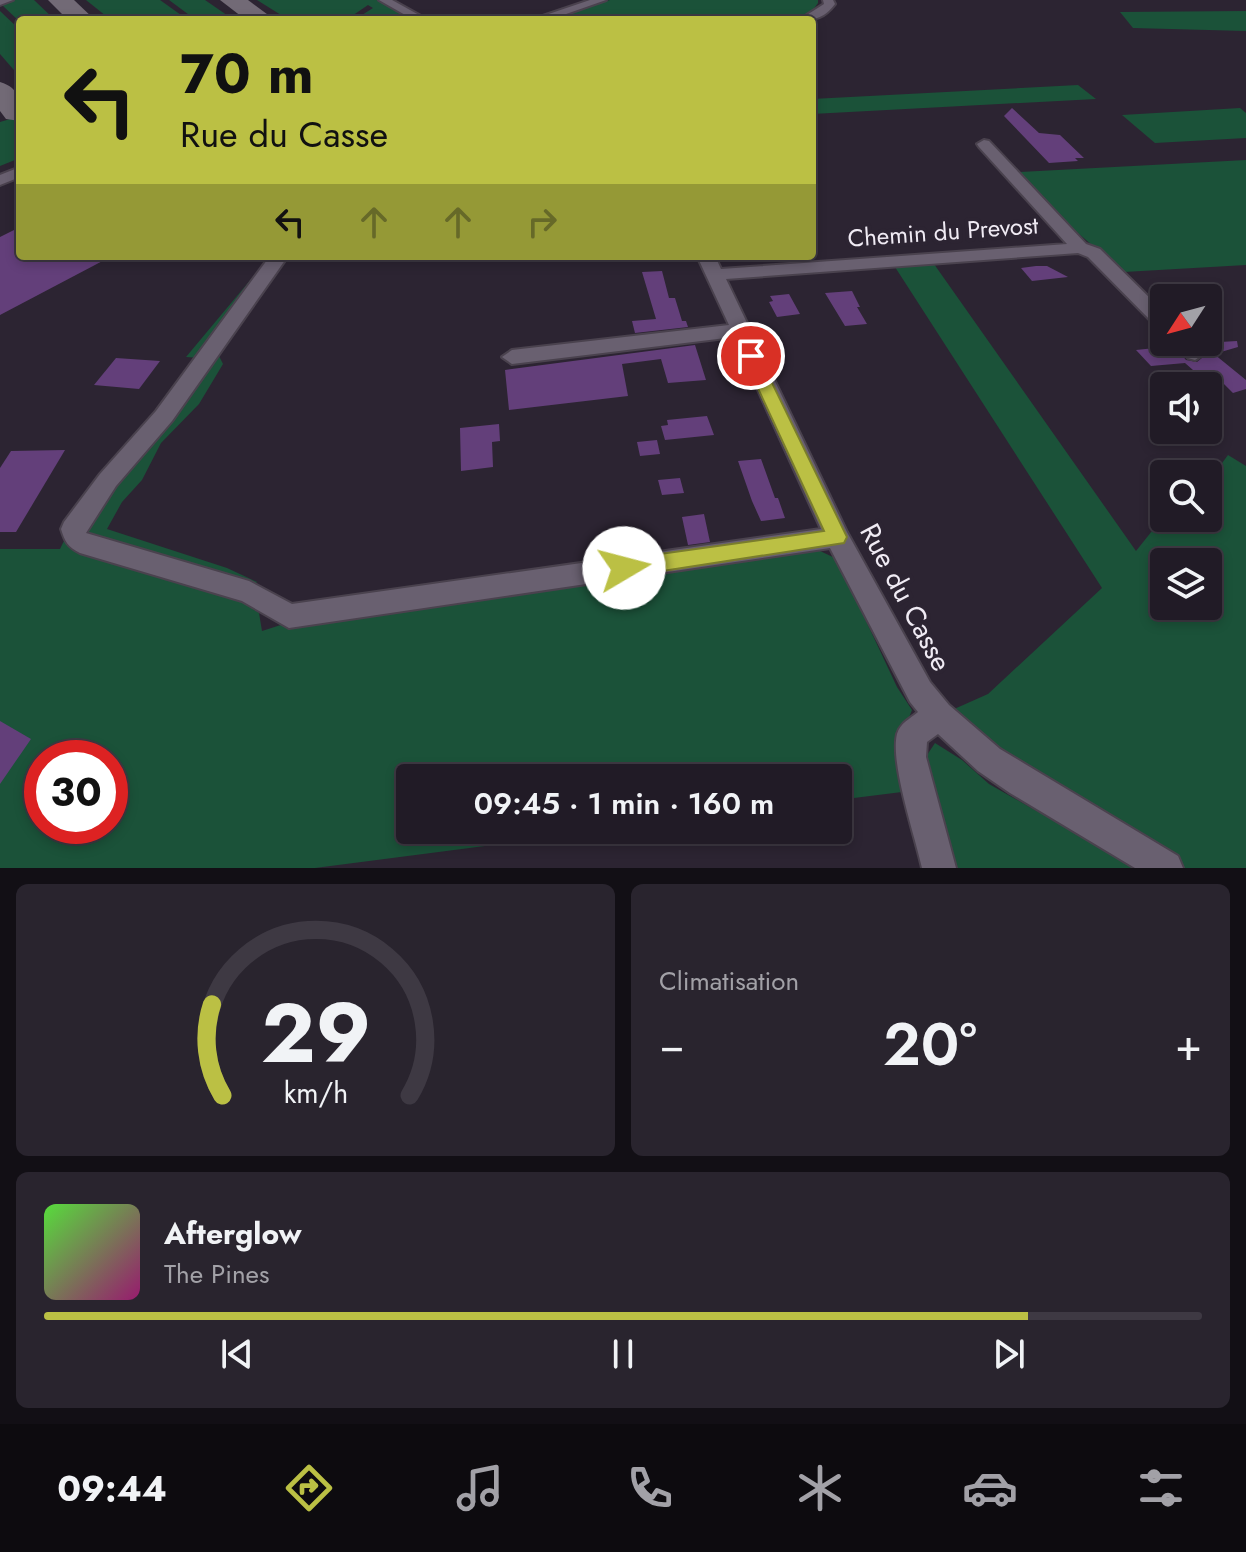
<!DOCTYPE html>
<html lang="fr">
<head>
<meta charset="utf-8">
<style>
  body { margin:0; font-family:Jost,sans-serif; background:#29242e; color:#f1f3f6; height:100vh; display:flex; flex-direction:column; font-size:30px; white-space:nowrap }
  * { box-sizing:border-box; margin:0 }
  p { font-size:26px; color:#a2a1a7 }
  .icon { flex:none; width:44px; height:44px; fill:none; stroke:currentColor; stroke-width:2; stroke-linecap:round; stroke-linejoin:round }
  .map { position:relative; height:868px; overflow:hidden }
  .drawer { display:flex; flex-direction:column; gap:16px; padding:16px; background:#120f15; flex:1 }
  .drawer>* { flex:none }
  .guide { position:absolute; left:16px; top:16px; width:800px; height:244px; border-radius:8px; box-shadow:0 4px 12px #0003,0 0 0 2px #3e3943; background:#bbc044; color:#111; overflow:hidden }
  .needle { width:52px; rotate:234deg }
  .fabs { position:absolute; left:1150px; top:284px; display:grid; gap:16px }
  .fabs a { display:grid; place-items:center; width:72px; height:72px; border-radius:8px; background:#211b26; box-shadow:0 4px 12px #0003,0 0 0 2px #3e3943; font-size:40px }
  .speed { position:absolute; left:24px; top:740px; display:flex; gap:16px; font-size:40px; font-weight:700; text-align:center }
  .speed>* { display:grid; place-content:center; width:104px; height:104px; border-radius:50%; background:#211b26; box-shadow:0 4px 12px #0003,0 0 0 2px #3e3943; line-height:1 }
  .speed .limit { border:12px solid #d22; background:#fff; color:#111 }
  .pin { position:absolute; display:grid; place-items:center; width:68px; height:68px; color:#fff; margin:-34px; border:4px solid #fff; border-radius:50%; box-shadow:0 2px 8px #0007 }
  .me { position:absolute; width:88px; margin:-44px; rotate:82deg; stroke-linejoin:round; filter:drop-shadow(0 0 6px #0008) }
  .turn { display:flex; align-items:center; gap:28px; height:168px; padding:0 32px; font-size:36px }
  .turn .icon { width:104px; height:104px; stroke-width:2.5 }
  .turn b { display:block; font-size:56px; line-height:68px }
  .lanes { display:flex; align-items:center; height:76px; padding:0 32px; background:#0003; justify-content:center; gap:40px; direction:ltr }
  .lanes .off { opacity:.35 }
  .big { font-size:60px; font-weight:600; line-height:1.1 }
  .drawer .card { flex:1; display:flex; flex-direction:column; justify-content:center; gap:12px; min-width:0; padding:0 28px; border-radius:12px; background:#29242e }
  .drawer .dial { align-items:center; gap:0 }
  .dial svg { height:208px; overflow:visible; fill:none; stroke:#3e3943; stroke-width:7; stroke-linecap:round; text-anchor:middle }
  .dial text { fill:#f1f3f6; stroke:none }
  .song { display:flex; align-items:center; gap:24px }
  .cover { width:96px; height:96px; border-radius:12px; background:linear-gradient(135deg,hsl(110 70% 55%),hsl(320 70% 35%)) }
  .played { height:8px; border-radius:4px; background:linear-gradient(90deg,#bbc044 85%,#3e3943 85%) }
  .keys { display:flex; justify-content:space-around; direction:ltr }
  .heat { display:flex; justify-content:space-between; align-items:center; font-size:44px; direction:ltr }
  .drawer .tiles { flex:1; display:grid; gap:16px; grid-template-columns:1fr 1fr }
  .card:last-child { grid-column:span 2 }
  .trip { position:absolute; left:396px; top:764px; width:456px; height:80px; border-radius:8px; background:#211b26; box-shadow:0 4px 12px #0003,0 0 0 2px #3e3943; font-weight:600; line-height:80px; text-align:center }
  .tab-bar { display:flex; height:128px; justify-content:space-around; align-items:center; background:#0d0b0f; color:#a2a1a7 }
  .tab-bar .icon { width:56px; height:56px }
  .tab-bar .active { color:#bbc044 }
  .tab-bar b { font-size:36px; color:#f1f3f6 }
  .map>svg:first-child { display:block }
  .green { fill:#1b5239; fill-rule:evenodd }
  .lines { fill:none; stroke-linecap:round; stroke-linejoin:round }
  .taxiway { fill:#726a76; fill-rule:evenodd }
  .building { fill:#633f7a }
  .minor-casing { stroke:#4a424e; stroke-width:4 }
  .minor { fill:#696070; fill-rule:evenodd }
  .route { fill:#bbc044; stroke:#7a7d2c; stroke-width:2 }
  .labels { text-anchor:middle; stroke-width:8; stroke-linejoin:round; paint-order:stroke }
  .far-street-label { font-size:24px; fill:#f0ebf4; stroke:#2c2432 }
  .street-label { font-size:28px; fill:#f0ebf4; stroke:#2c2432 }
</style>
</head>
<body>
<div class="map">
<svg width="1246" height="868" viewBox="0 0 1246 868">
  <rect width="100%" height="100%" fill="#2c2432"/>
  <!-- green -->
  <g class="green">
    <path d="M 15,0 L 34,0 L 55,20 L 20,22 L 2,5 Z"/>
    <path d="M 86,0 L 160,0 L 188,20 L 111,20 Z"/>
    <path d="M 169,0 L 205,0 L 234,20 L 196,20 Z"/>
    <path d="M 257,0 L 380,0 L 418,20 L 354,20 L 373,8 L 368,5 L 346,20 L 289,20 Z"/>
    <path d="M 610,0 L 818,0 L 818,3 L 813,10 L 792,20 L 547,20 Z"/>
    <path d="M 0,11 L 20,30 L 20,77 L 0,54 Z"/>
    <path d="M 1246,11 L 1246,31 L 1133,28 L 1120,12 Z"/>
    <path d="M 1078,85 L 1096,99 L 812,114 L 812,99 Z"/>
    <path d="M 1240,108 L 1246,113 L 1246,138 L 1155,143 L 1122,115 Z"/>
    <path d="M 20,116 L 20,158 L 0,166 L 0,122 Z"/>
    <path d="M 1246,160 L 1246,265 L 1124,272 L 1073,229 L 1020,172 Z"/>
    <path d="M 934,264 L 1136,551 L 1164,516 L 1208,518 L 1208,482 L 1228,455 L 1246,466 L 1246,868 L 1183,868 L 1009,763 L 952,710 L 988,694 L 1102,588 L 895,267 ZM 1164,562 L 1208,562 L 1208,606 L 1164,606 Z"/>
    <path d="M 252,278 L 251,288 L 212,342 L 223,364 L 199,404 L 161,443 L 142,480 L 122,502 L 107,529 L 227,568 L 257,582 L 243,602 L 259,613 L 262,631 L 287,623 L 818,550 L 837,559 L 897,687 L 912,710 L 900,740 L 902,792 L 838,800 L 838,778 L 410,778 L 410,830 L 609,830 L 315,868 L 0,868 L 0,549 L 60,549 L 79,510 L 200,358 L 186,357 ZM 42,758 L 110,758 L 110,826 L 42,826 Z"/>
    <path d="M 935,743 L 962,760 L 989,784 L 1137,868 L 957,868 L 927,755 Z"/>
  </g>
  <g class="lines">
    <!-- taxiway -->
    <g class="taxiway">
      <path d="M 48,0 L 74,0 L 95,20 L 68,20 Z"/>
      <path d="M 220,0 L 248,0 L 275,20 L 246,20 Z"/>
      <path d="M 0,82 C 21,88 20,103 20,121 L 6,119 L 0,111 Z"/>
    </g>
  </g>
  <!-- building -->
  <g class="building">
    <path d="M 1012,108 L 1039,133 L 1060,135 L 1084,158 L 1075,158 L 1078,161 L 1049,163 L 1004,116 Z"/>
    <path d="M 20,227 L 20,256 L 112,256 L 0,315 L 0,237 Z"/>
    <path d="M 1036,266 L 1047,266 L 1068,277 L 1032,281 L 1021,268 Z"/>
    <path d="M 662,271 L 669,298 L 675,298 L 682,321 L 686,321 L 688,327 L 635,333 L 632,321 L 656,319 L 642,272 Z"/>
    <path d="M 852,291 L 860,307 L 857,307 L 867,324 L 845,326 L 825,293 Z"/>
    <path d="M 789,294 L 800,314 L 777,317 L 769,302 L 773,301 L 770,296 Z"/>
    <path d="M 1208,334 L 1220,342 L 1237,341 L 1238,347 L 1214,354 L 1246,380 L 1246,389 L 1233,393 L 1223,383 L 1209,384 L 1185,363 L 1151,366 L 1136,350 L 1174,346 L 1186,360 L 1197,362 L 1208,353 L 1201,344 L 1208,343 Z"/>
    <path d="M 695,345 L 706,380 L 668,383 L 661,359 L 622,364 L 628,396 L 509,410 L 505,370 Z"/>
    <path d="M 116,358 L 160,361 L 139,389 L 94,385 Z"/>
    <path d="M 707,416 L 714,435 L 665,440 L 661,426 L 668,425 L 667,420 Z"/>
    <path d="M 499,424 L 500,441 L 492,442 L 493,467 L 461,471 L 460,428 Z"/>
    <path d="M 657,440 L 660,454 L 640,456 L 637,442 Z"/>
    <path d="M 65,450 L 16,532 L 0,532 L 0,468 L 11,451 Z"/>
    <path d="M 761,459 L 775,498 L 778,498 L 785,518 L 761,521 L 752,501 L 738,461 Z"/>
    <path d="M 680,478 L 684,493 L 662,495 L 658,480 Z"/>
    <path d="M 704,514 L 710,542 L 688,545 L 682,517 Z"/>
    <path d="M 0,721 L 31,739 L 0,784 Z"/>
  </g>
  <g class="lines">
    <defs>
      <g id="minor">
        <path d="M 0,0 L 13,0 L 0,5 Z"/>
        <path d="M 379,0 L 392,0 L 428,20 L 414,20 Z"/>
        <path d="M 590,0 L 606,0 L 549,20 L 531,20 Z"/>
        <path d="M 823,0 L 833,0 L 835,4 C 824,18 816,20 799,20 L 824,4 Z"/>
        <path d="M 984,140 L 989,141 L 1086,244 L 1100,249 L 1164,312 L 1164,329 L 1157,327 L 1088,257 L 1078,253 L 726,279 L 847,532 L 930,682 L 949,705 L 1000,749 L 1178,856 L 1183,868 L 1135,868 L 1010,793 L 978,771 L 938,734 L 927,742 L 926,757 L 956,868 L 922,868 C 915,836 890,763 897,734 C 900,723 910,719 918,712 L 910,702 L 830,548 L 289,628 L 242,601 L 80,553 C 68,547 65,542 61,529 L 64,522 L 100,474 L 156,411 L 270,256 L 288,256 L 172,421 L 116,486 L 86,533 L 249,581 L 292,604 L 821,529 L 734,337 L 512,364 L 502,357 L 512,350 L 729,325 L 697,256 L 715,256 L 721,269 L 1067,244 L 979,147 L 977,144 Z"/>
        <path d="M 20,167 L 20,177 L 0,185 L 0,175 Z"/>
        <path d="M 1174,342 L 1196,342 L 1205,353 L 1195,360 L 1188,358 Z"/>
      </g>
    </defs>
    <!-- minor casing -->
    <use href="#minor" class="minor-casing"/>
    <!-- minor -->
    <use href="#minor" class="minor"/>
  </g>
  <!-- route -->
  <path class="route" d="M 751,350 L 759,356 L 847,537 L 844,543 L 624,577 L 616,574 L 613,568 L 616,561 L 624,559 L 824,531 L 743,356 Z"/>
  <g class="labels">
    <!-- far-street labels -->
    <g class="far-street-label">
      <text transform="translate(943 232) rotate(-4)" y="8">Chemin du Prevost</text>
    </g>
    <!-- street labels -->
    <g class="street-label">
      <text transform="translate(906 597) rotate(62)" y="10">Rue du Casse</text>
    </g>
  </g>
</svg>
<div class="fabs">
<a><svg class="needle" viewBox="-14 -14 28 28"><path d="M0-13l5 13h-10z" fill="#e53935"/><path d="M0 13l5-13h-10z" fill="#a2a1a7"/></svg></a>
<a><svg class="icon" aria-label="sound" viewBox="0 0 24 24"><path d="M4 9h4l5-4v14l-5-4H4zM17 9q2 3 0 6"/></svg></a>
<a><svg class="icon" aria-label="search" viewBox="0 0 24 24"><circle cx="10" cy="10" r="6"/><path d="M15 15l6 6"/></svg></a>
<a><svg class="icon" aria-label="layers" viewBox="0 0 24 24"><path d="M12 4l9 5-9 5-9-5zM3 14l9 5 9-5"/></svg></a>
</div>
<div class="speed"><div class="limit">30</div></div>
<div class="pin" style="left:751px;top:356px;background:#d93025"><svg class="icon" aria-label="arrive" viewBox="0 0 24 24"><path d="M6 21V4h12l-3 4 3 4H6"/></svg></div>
<svg class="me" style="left:624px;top:568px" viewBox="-20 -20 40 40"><circle r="19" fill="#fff"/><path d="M0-13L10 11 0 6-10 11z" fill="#bbc044"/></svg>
<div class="trip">09:45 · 1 min · 160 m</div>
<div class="guide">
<div class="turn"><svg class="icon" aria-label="left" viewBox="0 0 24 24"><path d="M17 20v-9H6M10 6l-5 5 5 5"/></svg><div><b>70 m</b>Rue du Casse</div></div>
<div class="lanes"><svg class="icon" aria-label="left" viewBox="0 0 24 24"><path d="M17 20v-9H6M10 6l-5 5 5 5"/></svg><svg class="icon off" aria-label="ahead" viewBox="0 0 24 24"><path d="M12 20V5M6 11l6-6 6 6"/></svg><svg class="icon off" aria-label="ahead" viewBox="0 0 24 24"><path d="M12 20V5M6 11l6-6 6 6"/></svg><svg class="icon off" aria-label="right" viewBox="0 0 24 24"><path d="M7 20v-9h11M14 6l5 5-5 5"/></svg></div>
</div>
</div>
<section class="drawer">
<div class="tiles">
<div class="card dial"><svg viewBox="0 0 100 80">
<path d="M14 69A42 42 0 1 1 86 69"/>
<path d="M14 69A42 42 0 0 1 10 34" stroke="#bbc044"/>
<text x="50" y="56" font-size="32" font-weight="700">29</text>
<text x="50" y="72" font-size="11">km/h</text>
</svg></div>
<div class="card"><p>Climatisation</p>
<div class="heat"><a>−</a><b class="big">20°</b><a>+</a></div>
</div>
<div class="card">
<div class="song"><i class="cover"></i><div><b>Afterglow</b><p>The Pines</p></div></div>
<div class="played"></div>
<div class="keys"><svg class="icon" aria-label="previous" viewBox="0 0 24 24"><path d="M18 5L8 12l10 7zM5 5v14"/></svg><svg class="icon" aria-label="pause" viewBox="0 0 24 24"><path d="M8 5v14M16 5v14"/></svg><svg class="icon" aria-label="next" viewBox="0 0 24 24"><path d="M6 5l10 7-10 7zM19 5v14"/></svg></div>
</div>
</div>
</section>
<nav class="tab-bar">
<b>09:44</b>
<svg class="icon active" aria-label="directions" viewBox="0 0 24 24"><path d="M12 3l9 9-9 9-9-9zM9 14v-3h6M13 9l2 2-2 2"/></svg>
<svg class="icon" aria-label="music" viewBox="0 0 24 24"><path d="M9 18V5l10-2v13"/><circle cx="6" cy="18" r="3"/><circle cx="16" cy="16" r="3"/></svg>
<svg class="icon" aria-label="phone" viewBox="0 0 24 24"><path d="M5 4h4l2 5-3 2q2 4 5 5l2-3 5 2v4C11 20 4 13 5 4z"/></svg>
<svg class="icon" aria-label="climate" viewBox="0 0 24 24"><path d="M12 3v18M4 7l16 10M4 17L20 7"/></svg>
<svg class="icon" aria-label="car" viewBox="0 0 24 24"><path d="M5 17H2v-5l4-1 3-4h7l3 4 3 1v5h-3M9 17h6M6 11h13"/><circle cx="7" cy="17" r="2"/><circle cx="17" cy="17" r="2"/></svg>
<svg class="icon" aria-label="filters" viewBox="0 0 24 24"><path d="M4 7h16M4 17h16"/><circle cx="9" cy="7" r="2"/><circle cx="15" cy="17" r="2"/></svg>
</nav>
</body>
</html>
